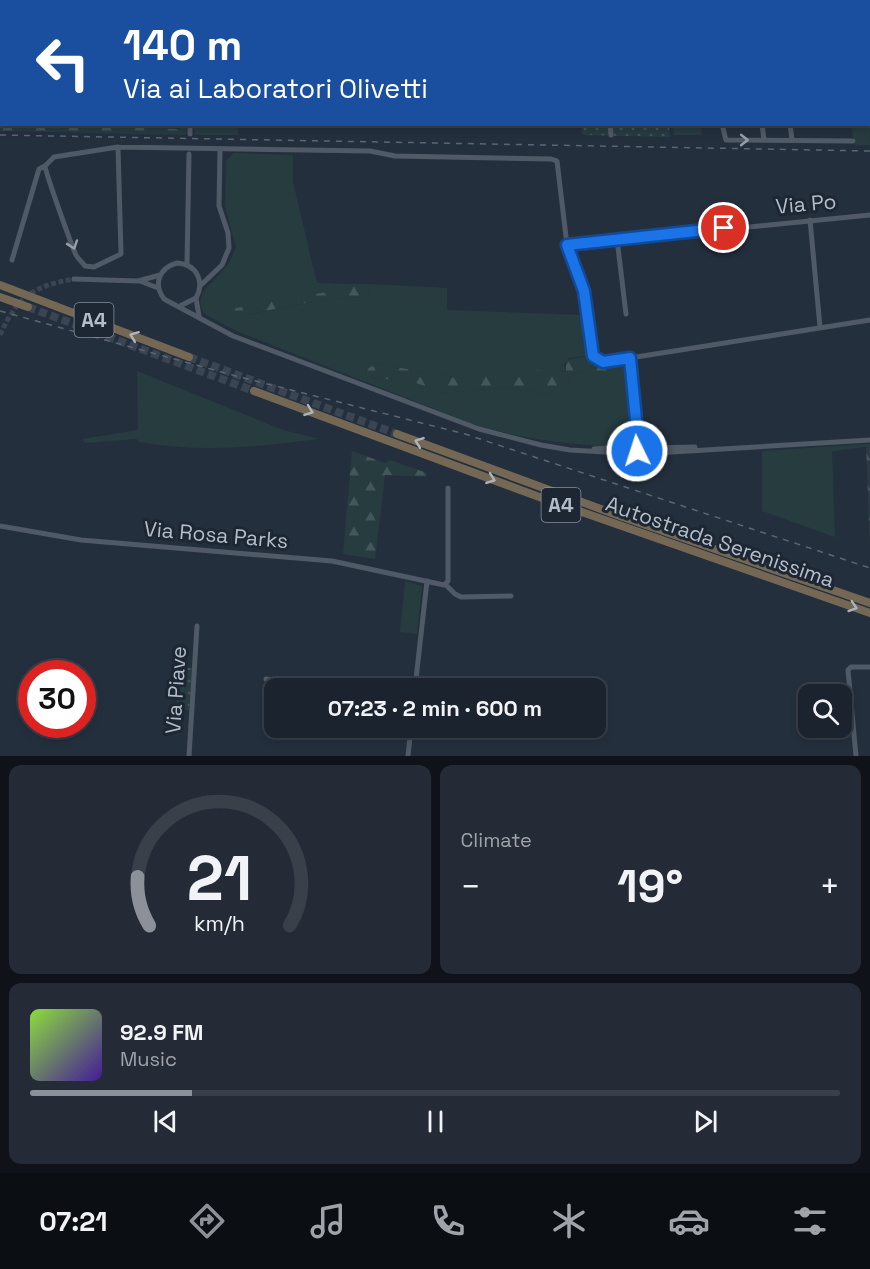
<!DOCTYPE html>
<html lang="en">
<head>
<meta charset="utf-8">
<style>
  body { margin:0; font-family:"Space Grotesk",sans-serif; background:#242b36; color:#f1f3f6; height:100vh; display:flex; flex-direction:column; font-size:22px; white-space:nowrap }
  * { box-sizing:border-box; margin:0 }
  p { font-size:20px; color:#a0a4aa }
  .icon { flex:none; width:33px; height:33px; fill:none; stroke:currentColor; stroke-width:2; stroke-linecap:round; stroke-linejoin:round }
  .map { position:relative; height:756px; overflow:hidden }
  .side { display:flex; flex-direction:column; gap:9px; padding:9px; background:#0f1319; flex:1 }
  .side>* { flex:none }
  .top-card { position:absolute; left:0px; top:0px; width:870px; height:126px; box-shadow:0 3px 9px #0003,0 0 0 2px #39404a; background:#1a4fa0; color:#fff; overflow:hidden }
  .controls { position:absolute; left:798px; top:684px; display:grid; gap:12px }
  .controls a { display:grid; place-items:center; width:54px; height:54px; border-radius:12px; background:#1b232e; box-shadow:0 3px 9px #0003,0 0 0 2px #39404a; font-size:30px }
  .speed { position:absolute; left:18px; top:660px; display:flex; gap:12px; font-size:30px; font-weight:700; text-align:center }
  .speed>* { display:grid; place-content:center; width:78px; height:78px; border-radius:50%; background:#1b232e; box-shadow:0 3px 9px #0003,0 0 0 2px #39404a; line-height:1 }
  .speed .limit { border:9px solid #d22; background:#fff; color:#111 }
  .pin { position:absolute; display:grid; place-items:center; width:51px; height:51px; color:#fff; margin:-26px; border:3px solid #fff; border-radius:50%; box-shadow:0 2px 6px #0007 }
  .me { position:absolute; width:66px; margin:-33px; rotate:356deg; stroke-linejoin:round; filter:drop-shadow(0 0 4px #0008) }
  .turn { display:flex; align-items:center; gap:21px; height:126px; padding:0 24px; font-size:27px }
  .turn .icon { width:78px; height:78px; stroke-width:2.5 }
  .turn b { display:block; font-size:42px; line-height:51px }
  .big { font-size:45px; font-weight:700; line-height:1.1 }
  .side .tile { flex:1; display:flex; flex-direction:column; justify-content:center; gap:9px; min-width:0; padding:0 21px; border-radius:12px; background:#242b36 }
  .side .dial { align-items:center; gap:0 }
  .dial svg { height:156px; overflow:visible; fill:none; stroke:#39404a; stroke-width:7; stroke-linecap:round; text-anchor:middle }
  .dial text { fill:#f1f3f6; stroke:none }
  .song { display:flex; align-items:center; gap:18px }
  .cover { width:72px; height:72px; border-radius:9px; background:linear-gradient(135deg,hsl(90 70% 55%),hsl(260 70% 35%)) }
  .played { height:6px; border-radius:3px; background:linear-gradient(90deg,#8c9099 20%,#39404a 20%) }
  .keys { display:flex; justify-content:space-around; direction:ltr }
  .heat { display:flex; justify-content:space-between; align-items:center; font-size:33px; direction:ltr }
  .side .tiles { flex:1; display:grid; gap:9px; grid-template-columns:1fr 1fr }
  .tile:last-child { grid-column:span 2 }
  .trip { position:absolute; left:264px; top:678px; width:342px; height:60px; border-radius:12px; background:#1b232e; box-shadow:0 3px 9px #0003,0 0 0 2px #39404a; font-weight:700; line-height:60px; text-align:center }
  .tabs { display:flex; height:96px; justify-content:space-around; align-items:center; background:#0b0e12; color:#a0a4aa }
  .tabs .icon { width:42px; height:42px }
  .tabs .active { color:#8c9099 }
  .tabs b { font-size:27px; color:#f1f3f6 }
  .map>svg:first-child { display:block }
  .green { fill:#263c3f }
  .forest { fill:url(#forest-firs) }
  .garden { fill:url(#garden-dots) }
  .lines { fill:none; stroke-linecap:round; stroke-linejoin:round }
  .minor-tunnel { stroke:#3a4453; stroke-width:5; stroke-dasharray:5 2.5; stroke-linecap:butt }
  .highway-tunnel { stroke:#3a4453; stroke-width:8; stroke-dasharray:8 4; stroke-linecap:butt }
  .minor { stroke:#505966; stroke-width:5 }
  .highway { stroke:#746855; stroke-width:8 }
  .rail { stroke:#5a6575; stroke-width:1.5; stroke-dasharray:6 6; stroke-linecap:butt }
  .oneway { stroke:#969eab }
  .oneway2 { stroke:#aeb4bd }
  .route-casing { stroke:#114b97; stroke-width:15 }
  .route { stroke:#1a73e8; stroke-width:10 }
  .labels { text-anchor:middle; stroke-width:6; stroke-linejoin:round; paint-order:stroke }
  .shield { fill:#1d2633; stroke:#878f9c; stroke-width:1.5 }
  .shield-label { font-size:20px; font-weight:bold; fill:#b4bcc9 }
  .street-label { font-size:21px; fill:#b4bcc9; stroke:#1d2633 }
</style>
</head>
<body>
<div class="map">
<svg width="870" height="756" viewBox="0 0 870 756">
  <defs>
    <pattern id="forest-firs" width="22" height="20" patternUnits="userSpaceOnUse" patternTransform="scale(1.5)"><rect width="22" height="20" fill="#263c3f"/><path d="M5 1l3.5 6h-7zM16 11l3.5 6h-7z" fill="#435659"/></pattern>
    <pattern id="garden-dots" width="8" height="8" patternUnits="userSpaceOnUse" patternTransform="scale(1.5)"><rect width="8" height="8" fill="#263c3f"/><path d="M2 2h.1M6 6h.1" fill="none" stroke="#435659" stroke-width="1.8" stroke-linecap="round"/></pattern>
  </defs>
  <rect width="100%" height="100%" fill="#242f3e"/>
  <!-- green -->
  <g class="green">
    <path d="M 868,49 L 870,145 L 854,145 L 851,125 L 868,124 Z"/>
    <path d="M 194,125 L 238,125 L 238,135 L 195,135 Z"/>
    <path d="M 684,125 L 701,125 L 702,135 L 674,135 L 673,127 Z"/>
    <path d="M 234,153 L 293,155 L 293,182 L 317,283 L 351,284 L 351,288 C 312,295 275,303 236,308 L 246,315 L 320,300 L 359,297 L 369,300 L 368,284 L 447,288 L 447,310 L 583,315 L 589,356 L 569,358 L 564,364 L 566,372 L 554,371 L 459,378 L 379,364 L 365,371 L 372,378 L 411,381 L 442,393 L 508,387 L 560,396 L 569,383 L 570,373 L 614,370 L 613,364 L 622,362 C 634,374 631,428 623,443 L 612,447 C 560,443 520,439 470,423 L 236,331 L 205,314 C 190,296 215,281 224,269 C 230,263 233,255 236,247 L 225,206 L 226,161 Z"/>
    <path d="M 137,371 L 283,430 L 319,439 C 259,447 199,453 139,442 L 137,439 L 85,443 L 82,439 L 138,430 Z"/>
    <path d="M 866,444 L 866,447 L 832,451 L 835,537 L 762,511 L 762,451 Z"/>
    <path d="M 405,581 L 422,586 L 417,634 L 400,632 Z"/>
  </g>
  <!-- forest -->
  <g class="forest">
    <path d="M 0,114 L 2,124 L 180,129 L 180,125 L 186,125 L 186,135 L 0,131 Z"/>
    <path d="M 351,284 L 368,284 L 369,300 L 358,297 L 320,300 L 240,316 L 234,311 L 236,308 L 350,288 Z"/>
    <path d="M 589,356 L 596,364 L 613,364 L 614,370 L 599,377 L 583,372 L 570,373 L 569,387 L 560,396 L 508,387 L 442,393 L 411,381 L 372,378 L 364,374 L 370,367 L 379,364 L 459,378 L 544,370 L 566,372 L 566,360 Z"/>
    <path d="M 866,444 L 870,444 L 870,548 Z"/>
    <path d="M 352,451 L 385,463 L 390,460 L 427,473 L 426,477 L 385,475 L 375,559 L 343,554 Z"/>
  </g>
  <!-- garden -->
  <g class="garden">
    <path d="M 581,125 L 669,126 L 670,137 L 582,135 Z"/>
    <path d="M 181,667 L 192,668 L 189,710 L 176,709 Z"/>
  </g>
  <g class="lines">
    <!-- minor-tunnel -->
    <path class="minor-tunnel" d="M 0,335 C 17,297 33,286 74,279"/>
    <!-- highway-tunnel -->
    <g class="highway-tunnel">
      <path d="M 28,307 L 254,391"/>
      <path d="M 189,357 L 397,434"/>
    </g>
    <!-- minor -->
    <g class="minor">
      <path d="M 260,0 L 260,2"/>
      <path d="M 308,0 L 308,2"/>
      <path d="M 396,0 L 396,2"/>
      <path d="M 708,0 L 708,2"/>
      <path d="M 747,0 L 747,2"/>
      <path d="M 775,0 L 775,2"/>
      <path d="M 822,0 L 822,2"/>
      <path d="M 137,2 L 137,0"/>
      <path d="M 170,2 L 170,0"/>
      <path d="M 210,2 L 210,0"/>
      <path d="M 358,2 L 359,0"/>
      <path d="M 507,2 L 511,0"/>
      <path d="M 601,2 L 602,0"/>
      <path d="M 868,3 L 870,3"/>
      <path d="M 0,19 L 2,19"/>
      <path d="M 868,46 L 870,46"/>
      <path d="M 190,124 L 190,134"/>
      <path d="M 418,124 L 442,124"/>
      <path d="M 558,124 L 558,125"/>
      <path d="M 610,124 L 611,135"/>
      <path d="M 722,124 L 726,140 L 853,141"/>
      <path d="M 762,124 L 764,140"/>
      <path d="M 790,124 L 792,140"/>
      <path d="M 118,147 L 121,254 L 94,267 L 85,266 C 82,262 78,259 76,255 C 72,247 45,171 45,166 L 54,157 L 118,147 L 370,151 L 395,156 L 551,159 L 557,161 L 567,245 L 584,291 L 591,348 L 597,360 L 630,358 L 870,320"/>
      <path d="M 810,220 L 820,327"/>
      <path d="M 617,239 L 626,314"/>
      <path d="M 567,245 L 870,215"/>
      <path d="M 12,260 L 39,169 L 45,166"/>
      <path d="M 187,264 L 189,154"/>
      <path d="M 74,279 L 138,281 L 160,275"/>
      <path d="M 140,281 L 158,288"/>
      <path d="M 201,285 L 222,265 L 229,248 L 228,233 L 219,206 L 220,149"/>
      <path d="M 196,298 L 199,316"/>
      <path d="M 180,306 L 196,298 C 205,282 197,264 177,263 C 159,268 153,284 164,299 L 233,336 L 479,429 L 541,445 L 570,450 L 639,454 L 870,440"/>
      <path d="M 630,358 L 638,440 L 652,448 L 695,447"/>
      <path d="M 594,449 L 623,447 L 629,442 L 634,424"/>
      <path d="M 0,526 L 81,540 L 332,561 L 444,585 L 448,581 L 448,488"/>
      <path d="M 446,585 L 455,594 L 461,597 L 511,596"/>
      <path d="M 266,679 L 345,688"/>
      <path d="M 415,688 L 427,581"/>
      <path d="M 189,756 L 197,626"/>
      <path d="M 408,756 L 411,728"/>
      <path d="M 856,756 L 848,670 L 851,667 L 870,667"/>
    </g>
    <!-- highway -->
    <g class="highway">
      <path d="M 0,285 L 189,357"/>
      <path d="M 0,297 L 28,307"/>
      <path d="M 254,391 L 542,498 L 870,613"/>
      <path d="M 397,434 L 617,515 L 870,603"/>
    </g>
    <!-- rail -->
    <g class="rail">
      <path d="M 0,135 L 870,151"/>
      <path d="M 0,311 L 236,376 L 465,434 L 870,568"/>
    </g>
  </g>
  <!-- one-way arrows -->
  <defs><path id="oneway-chevron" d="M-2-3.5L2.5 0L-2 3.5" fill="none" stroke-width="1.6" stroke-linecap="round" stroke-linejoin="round" transform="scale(1.5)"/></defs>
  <g class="oneway">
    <use href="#oneway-chevron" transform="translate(744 140)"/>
    <use href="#oneway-chevron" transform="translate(73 245) rotate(71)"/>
  </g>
  <g class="oneway2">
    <use href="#oneway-chevron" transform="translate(134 336) rotate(-159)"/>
    <use href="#oneway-chevron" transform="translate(309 411) rotate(20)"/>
    <use href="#oneway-chevron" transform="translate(419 442) rotate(-160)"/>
    <use href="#oneway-chevron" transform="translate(491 479) rotate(20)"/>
    <use href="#oneway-chevron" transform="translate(853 607) rotate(18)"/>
  </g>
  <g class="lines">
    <defs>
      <path id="route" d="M 637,451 L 638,440 L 630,358 L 603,362 L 593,356 L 584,291 L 567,245 L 724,228"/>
    </defs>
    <!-- route casing -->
    <use href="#route" class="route-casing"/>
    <!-- route -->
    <use href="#route" class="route"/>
  </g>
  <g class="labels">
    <!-- shield labels -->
    <g class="shield">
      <rect x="74.5" y="303" width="39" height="34" rx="4.5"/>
      <rect x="541.5" y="488" width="39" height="34" rx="4.5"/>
    </g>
    <g class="shield-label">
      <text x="94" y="327">A4</text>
      <text x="561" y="512">A4</text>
    </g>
    <!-- street labels -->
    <g class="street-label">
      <text transform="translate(806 204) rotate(-5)" y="7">Via Po</text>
      <text transform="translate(216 535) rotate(5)" y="7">Via Rosa Parks</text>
      <text transform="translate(720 542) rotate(19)" y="7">Autostrada Serenissima</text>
      <text transform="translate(176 690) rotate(-86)" y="7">Via Piave</text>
    </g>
  </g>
</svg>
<div class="controls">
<a><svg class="icon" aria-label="search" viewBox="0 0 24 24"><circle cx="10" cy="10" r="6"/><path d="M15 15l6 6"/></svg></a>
</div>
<div class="speed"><div class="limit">30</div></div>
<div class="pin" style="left:724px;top:228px;background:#d93025"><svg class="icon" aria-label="arrive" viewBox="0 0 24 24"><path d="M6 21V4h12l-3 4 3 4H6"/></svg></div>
<svg class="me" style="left:637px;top:451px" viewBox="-20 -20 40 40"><circle r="17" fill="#1a73e8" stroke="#fff" stroke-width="3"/><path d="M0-11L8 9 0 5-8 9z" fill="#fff"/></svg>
<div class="trip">07:23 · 2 min · 600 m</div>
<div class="top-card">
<div class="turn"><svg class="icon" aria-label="left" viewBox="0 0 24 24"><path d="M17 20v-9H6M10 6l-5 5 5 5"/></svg><div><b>140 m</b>Via ai Laboratori Olivetti</div></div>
</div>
</div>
<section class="side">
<div class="tiles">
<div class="tile dial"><svg viewBox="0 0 100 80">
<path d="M14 69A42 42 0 1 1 86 69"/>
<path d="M14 69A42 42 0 0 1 8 44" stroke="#8c9099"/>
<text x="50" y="56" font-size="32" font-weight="700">21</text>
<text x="50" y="72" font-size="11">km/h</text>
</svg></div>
<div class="tile"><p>Climate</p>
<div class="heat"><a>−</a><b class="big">19°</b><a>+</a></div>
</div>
<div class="tile">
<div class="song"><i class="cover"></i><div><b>92.9 FM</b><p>Music</p></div></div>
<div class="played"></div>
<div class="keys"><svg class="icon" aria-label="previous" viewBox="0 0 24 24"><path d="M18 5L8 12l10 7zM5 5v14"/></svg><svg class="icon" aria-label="pause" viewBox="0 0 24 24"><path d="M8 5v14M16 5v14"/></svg><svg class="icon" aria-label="next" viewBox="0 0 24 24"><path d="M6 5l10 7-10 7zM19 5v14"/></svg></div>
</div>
</div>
</section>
<nav class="tabs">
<b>07:21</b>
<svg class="icon active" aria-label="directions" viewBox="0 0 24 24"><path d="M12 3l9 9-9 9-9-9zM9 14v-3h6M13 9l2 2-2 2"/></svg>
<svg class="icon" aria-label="music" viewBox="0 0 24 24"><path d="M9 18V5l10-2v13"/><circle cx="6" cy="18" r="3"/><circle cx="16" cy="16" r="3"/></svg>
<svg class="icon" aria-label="phone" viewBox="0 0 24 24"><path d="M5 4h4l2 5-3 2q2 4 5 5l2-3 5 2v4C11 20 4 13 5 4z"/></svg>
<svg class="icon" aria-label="climate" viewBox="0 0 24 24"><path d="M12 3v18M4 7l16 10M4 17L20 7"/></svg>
<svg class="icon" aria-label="car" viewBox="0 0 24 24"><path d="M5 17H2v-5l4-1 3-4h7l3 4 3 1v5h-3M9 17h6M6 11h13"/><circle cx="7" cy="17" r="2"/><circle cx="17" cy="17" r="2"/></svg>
<svg class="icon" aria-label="filters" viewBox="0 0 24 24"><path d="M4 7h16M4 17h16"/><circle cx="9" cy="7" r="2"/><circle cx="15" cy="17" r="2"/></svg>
</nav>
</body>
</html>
